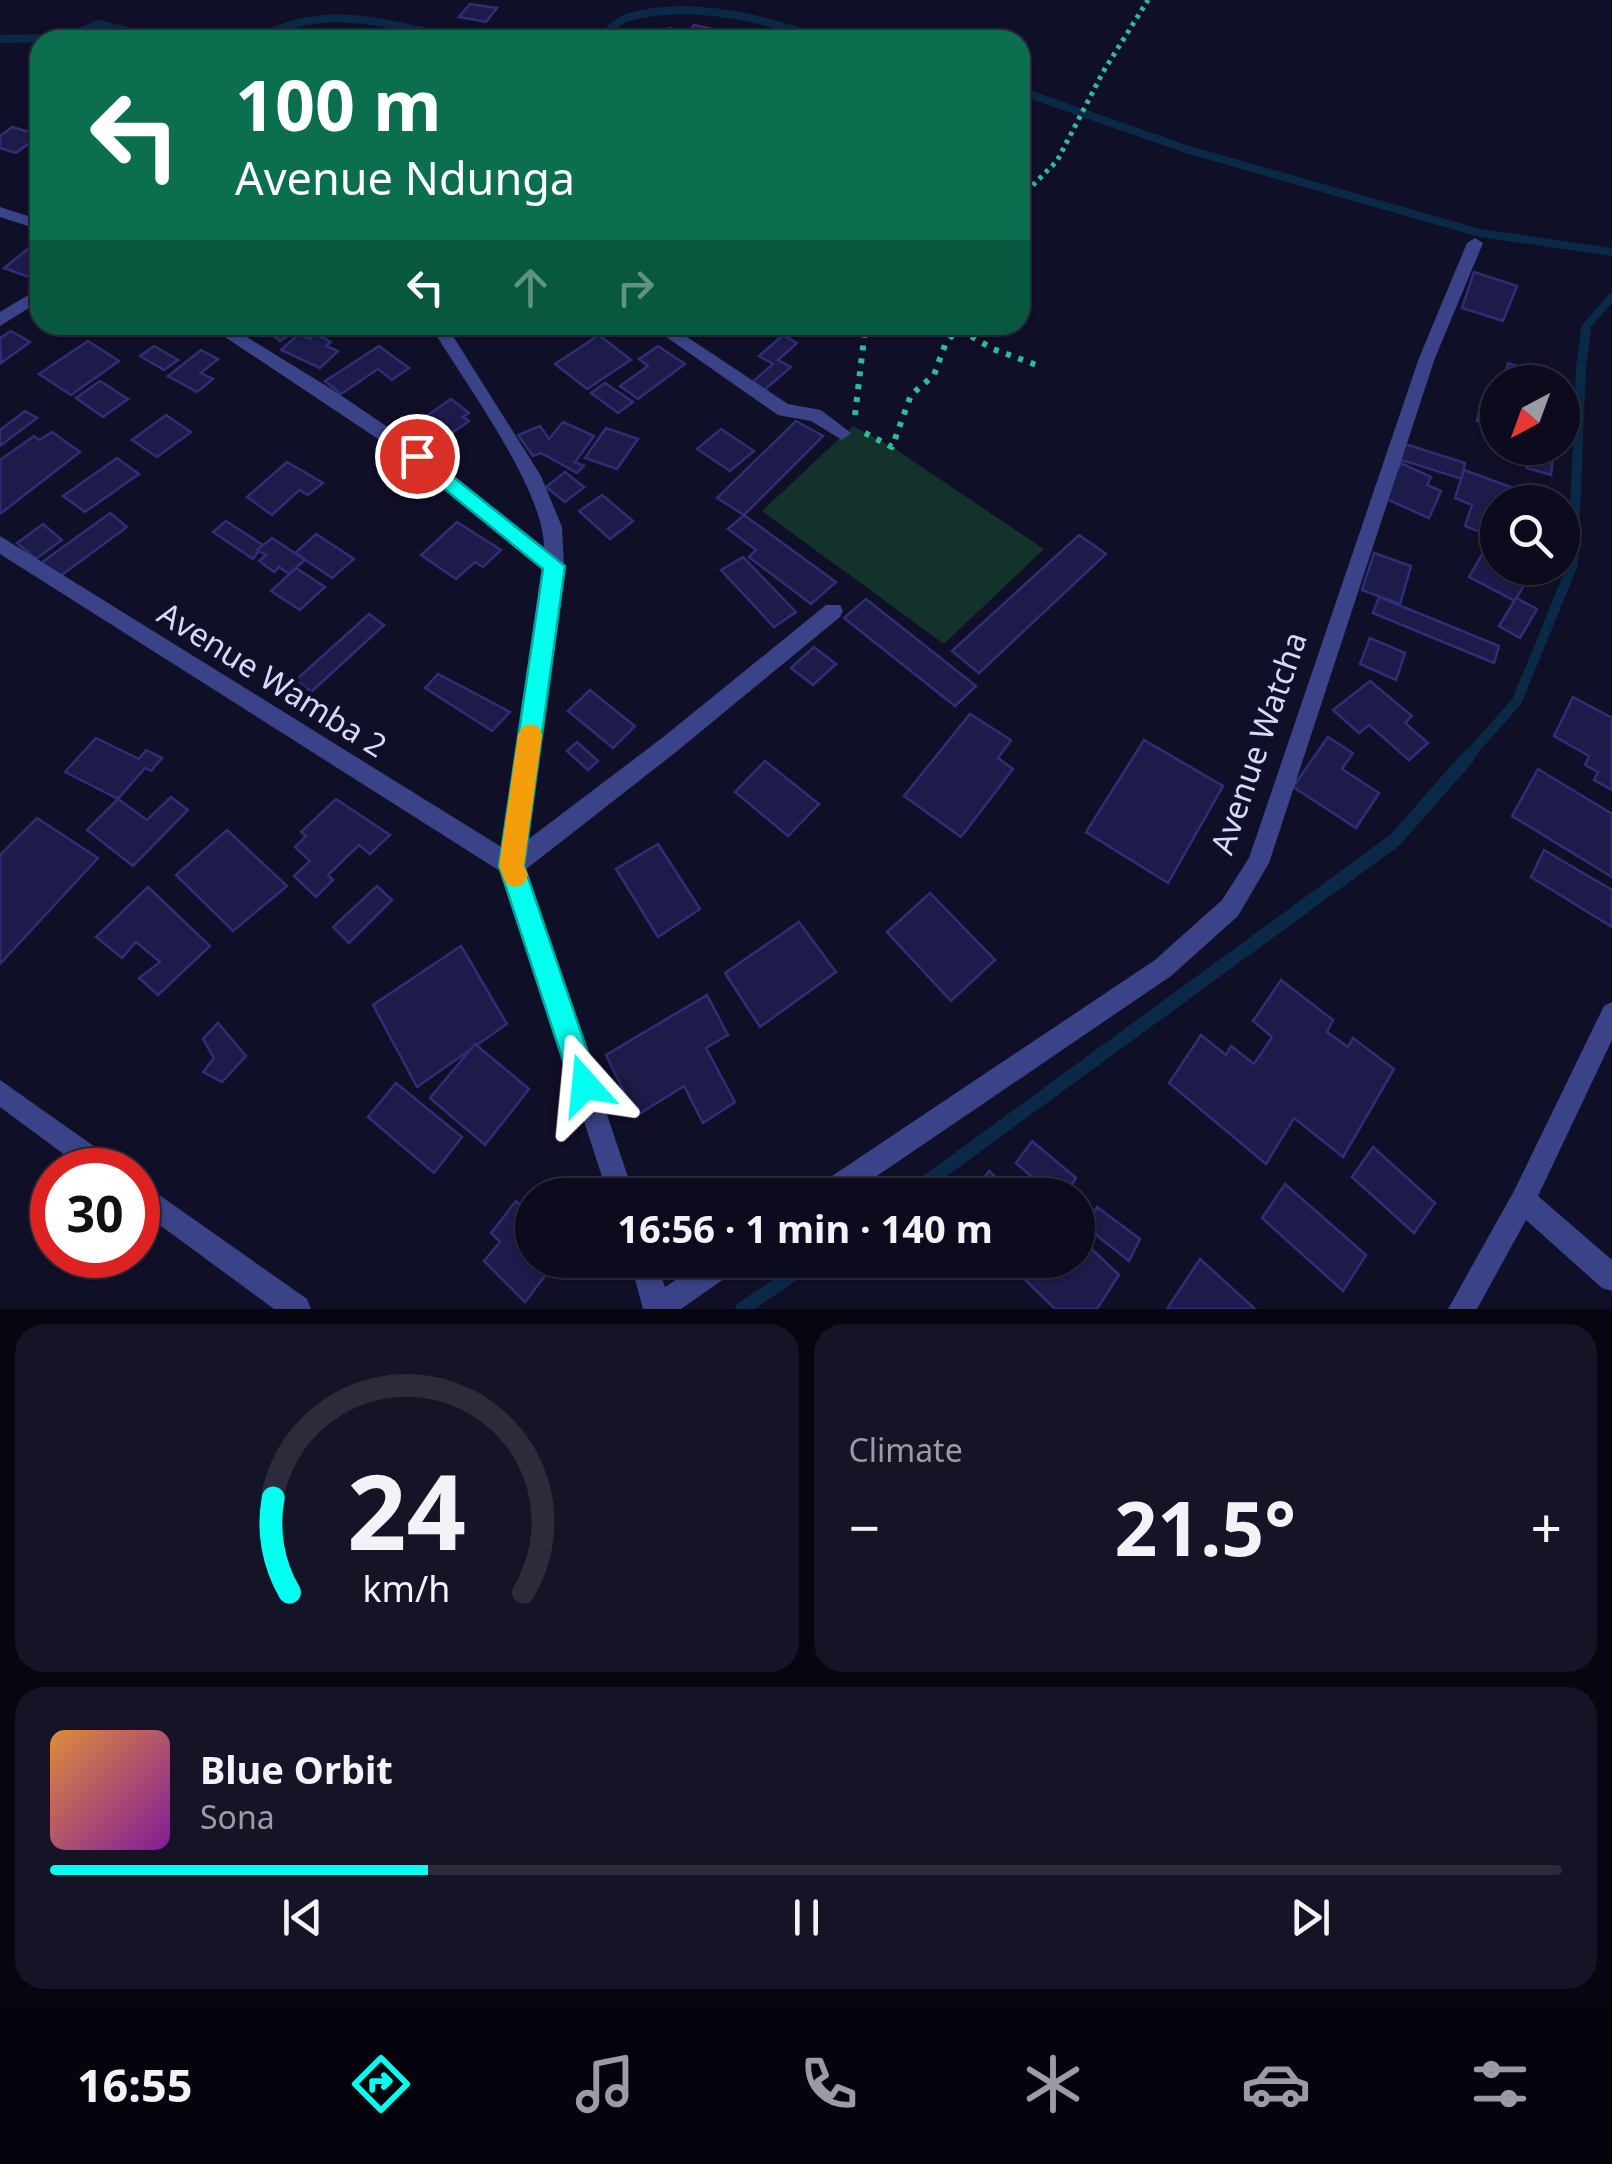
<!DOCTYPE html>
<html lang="en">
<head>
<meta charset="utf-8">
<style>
  body { margin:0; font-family:"Noto Sans",sans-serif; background:#151427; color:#f1f3f6; height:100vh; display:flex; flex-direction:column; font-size:38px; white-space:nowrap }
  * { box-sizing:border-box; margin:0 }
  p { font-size:32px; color:#9a9ba4 }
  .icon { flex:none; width:55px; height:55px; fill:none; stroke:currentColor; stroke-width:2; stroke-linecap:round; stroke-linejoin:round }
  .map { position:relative; height:1309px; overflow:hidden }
  .details { display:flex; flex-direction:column; gap:15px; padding:15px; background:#070610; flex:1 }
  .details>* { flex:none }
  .banner { position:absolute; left:30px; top:30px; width:1000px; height:305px; border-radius:30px; box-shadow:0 2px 8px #0004,0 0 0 2px #2c2b3c; background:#0b6e4f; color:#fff; overflow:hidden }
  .needle { width:65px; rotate:221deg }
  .buttons { position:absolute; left:1480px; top:365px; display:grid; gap:20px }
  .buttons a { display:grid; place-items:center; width:100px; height:100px; border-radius:50%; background:#0c0b1e; box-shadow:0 2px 8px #0004,0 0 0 2px #2c2b3c; font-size:50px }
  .speed { position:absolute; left:30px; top:1148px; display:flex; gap:20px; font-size:50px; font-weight:700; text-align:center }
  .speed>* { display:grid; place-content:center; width:130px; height:130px; border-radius:50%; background:#0c0b1e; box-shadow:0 2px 8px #0004,0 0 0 2px #2c2b3c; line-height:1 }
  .speed .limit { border:15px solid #d22; background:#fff; color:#111 }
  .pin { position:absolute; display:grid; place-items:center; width:85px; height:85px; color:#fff; margin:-42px; border:5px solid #fff; border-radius:50%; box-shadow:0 2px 10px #0007 }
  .me { position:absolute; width:110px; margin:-55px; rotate:342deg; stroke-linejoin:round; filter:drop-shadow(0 0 8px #0008) }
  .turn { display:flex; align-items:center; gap:35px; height:210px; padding:0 40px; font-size:45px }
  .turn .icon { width:130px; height:130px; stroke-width:2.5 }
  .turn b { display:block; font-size:70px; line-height:85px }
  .lanes { display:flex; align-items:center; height:95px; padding:0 40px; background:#0003; justify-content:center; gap:50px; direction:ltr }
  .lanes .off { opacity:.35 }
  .big { font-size:75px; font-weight:700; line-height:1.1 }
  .details .tile { flex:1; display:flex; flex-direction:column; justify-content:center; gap:15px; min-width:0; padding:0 35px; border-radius:30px; background:#151427 }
  .details .dial { align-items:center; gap:0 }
  .dial svg { height:260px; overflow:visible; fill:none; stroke:#2c2b3c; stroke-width:7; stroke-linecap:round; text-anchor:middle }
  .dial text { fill:#f1f3f6; stroke:none }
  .song { display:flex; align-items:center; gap:30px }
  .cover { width:120px; height:120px; border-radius:15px; background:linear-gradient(135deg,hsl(30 70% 55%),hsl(290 70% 35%)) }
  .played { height:10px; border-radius:5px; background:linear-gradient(90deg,#02fff0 25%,#2c2b3c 25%) }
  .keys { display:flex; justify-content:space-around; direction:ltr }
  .heat { display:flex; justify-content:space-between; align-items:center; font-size:55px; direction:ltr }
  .details .tiles { flex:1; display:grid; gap:15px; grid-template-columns:1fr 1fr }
  .tile:last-child { grid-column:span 2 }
  .trip { position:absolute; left:515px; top:1178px; width:580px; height:100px; border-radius:50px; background:#0c0b1e; box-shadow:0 2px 8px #0004,0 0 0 2px #2c2b3c; font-weight:700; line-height:100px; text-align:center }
  .dock { display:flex; height:160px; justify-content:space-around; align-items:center; background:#05040c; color:#9a9ba4 }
  .dock .icon { width:70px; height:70px }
  .dock .active { color:#02fff0 }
  .dock b { font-size:45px; color:#f1f3f6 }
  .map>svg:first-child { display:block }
  .green { fill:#12322b }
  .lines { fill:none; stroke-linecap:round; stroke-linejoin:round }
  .stream-far2 { stroke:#0a2946; stroke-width:8 }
  .stream-far1 { stroke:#0a2946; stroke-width:10 }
  .stream { stroke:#0a2946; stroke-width:14 }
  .building { fill:#1d1b49; stroke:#302d75; stroke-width:2.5 }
  .path-far1 { stroke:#2fba9c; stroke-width:5; stroke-dasharray:4 5; stroke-linecap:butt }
  .path { stroke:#2fba9c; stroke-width:6; stroke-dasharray:5 8; stroke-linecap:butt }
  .minor { fill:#3a4387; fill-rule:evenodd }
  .route { fill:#02fff0; stroke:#01a69c; stroke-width:2.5 }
  .slow { fill:#f59e0b }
  .labels { text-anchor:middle; stroke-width:10; stroke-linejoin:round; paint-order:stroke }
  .street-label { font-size:32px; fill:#d6d8ff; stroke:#100f28 }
</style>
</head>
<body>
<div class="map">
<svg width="1612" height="1309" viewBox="0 0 1612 1309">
  <rect width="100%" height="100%" fill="#100f28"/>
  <!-- green -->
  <path class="green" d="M 853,426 L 892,447 L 1044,549 L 944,644 L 762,511 Z"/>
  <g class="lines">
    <!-- stream-far2 -->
    <g class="stream-far2">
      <path d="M 0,39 L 65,38 L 99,24 L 162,40"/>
      <path d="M 256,40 C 325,0 387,25 464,40"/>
      <path d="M 597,40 C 607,32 617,21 629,17 C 690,0 765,18 822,40"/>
      <path d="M 1020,91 L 1186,149 L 1480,233 L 1612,252"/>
      <path d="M 1586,332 L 1587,325 L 1612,297"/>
    </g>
    <!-- stream-far1 -->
    <path class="stream-far1" d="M 1466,759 L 1517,701 L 1573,564 L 1581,368 L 1586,330"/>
    <!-- stream -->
    <g class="stream">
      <path d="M 909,1195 L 1395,840 L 1468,757"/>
      <path d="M 742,1309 L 814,1260"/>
    </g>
  </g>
  <!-- building -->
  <g class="building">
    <path d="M 470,4 L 497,8 L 486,22 L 459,17 Z"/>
    <path d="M 694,25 L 722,31 L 715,40 L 661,40 L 670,28 L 688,33 Z"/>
    <path d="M 12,127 L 40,135 L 16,153 L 0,148 L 0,136 Z"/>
    <path d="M 29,248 L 40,252 L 40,271 L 32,278 L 4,268 Z"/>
    <path d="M 1474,272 L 1517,286 L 1503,321 L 1462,308 Z"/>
    <path d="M 272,325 L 305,325 L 280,341 L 265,329 Z"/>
    <path d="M 11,331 L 30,342 L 1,363 L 0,338 Z"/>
    <path d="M 299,334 L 310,339 L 316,334 L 331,342 L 326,346 L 338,351 L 320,368 L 281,350 Z"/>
    <path d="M 599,335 L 631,360 L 587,389 L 555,364 Z"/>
    <path d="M 783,335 L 797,343 L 778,360 L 791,367 L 762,392 L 749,385 L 773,364 L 759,356 Z"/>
    <path d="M 88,341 L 119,361 L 71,395 L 39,374 Z"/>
    <path d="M 154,346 L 178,360 L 164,370 L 140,356 Z"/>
    <path d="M 379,346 L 409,368 L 392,380 L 378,369 L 341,394 L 325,381 Z"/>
    <path d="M 658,346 L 685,364 L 638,399 L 620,386 L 648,366 L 639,359 Z"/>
    <path d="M 201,350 L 218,359 L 201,373 L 213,379 L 197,392 L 168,376 Z"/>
    <path d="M 1508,363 L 1547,375 L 1546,382 L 1505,377 Z"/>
    <path d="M 100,381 L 128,399 L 103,417 L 76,398 Z"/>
    <path d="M 605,383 L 633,402 L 618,413 L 591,393 Z"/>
    <path d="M 451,399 L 469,413 L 463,417 L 469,421 L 442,440 L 435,435 L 415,448 L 399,435 Z"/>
    <path d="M 1481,401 L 1498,406 L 1498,427 L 1477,421 Z"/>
    <path d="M 25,411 L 37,418 L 0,446 L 0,430 Z"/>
    <path d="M 166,415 L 191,432 L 157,457 L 132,440 Z"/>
    <path d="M 796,421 L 823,436 L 744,515 L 717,498 Z"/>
    <path d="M 563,422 L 594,436 L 575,462 L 584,466 L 577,473 L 541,453 L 533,456 L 518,435 L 540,426 L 549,439 Z"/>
    <path d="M 606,428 L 638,439 L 617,469 L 585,458 Z"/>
    <path d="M 721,429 L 754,451 L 730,471 L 697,449 Z"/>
    <path d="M 52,432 L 80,452 L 0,514 L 0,460 L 34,436 L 39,440 Z"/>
    <path d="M 1402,443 L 1465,463 L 1462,479 L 1398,459 Z"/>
    <path d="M 1513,448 L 1554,448 L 1551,475 L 1527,468 L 1529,452 Z"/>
    <path d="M 117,458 L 139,474 L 85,512 L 63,496 Z"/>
    <path d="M 287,462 L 323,483 L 308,495 L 299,490 L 272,515 L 247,497 Z"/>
    <path d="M 1401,463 L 1431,477 L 1427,485 L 1441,491 L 1429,518 L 1384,498 Z"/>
    <path d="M 1464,470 L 1533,495 L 1531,502 L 1498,502 L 1498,539 L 1465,526 L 1472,505 L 1455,498 Z"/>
    <path d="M 565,472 L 584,487 L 565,502 L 546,487 Z"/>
    <path d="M 602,495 L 633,521 L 610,539 L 579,511 Z"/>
    <path d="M 110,513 L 127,527 L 59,577 L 41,563 Z"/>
    <path d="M 744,515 L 836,582 L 811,604 L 749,557 L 756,550 L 728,529 Z"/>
    <path d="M 226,521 L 263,545 L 253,559 L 213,532 Z"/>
    <path d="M 457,522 L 501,550 L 483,567 L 475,562 L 456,579 L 421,555 Z"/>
    <path d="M 43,524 L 62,540 L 36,559 L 17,543 Z"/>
    <path d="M 316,534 L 354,559 L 332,578 L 295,553 Z"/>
    <path d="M 1079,535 L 1106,554 L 979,673 L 952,651 Z"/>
    <path d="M 272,538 L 305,560 L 289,574 L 279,567 L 274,572 L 259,561 L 266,555 L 257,550 Z"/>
    <path d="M 1484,551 L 1498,557 L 1498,568 L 1518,568 L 1530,574 L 1515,601 L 1469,577 Z"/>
    <path d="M 1374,553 L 1411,566 L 1400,604 L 1362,590 Z"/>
    <path d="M 743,557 L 796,612 L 774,627 L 721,570 Z"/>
    <path d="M 296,568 L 325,587 L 300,610 L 271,591 Z"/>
    <path d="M 1379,597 L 1499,646 L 1494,663 L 1373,613 Z"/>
    <path d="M 1516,598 L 1537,609 L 1520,638 L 1499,626 Z"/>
    <path d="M 866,599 L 976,686 L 955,706 L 844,618 Z"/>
    <path d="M 369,614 L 384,625 L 311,692 L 296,680 Z"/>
    <path d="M 1370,638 L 1405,653 L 1396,680 L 1360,664 Z"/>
    <path d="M 814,647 L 836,664 L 813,685 L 791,668 Z"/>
    <path d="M 438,674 L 510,712 L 492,731 L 425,688 Z"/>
    <path d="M 1370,681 L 1412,716 L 1405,723 L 1428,743 L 1409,760 L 1369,725 L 1359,733 L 1333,710 Z"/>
    <path d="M 590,690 L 635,726 L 613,748 L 568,711 Z"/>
    <path d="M 1573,697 L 1612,718 L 1612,790 L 1594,780 L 1598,772 L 1585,765 L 1589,756 L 1554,736 Z"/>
    <path d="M 970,714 L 1011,740 L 998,758 L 1013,769 L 961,837 L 904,796 Z"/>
    <path d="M 1328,737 L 1353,753 L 1342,769 L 1379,793 L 1356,828 L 1293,787 Z"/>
    <path d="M 96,738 L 139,759 L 146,750 L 162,758 L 151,771 L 145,768 L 118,799 L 65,772 Z"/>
    <path d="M 1144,740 L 1223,786 L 1168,883 L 1086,832 Z"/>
    <path d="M 577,742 L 598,761 L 588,770 L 567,751 Z"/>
    <path d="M 765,761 L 819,804 L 788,836 L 735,792 Z"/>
    <path d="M 1538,769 L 1612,814 L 1612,877 L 1512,816 Z"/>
    <path d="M 171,797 L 188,810 L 133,866 L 87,830 L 118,799 L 147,820 Z"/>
    <path d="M 336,799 L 390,835 L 370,854 L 359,845 L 328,875 L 333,880 L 316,897 L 294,876 L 310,861 L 295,847 L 306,836 L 301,832 Z"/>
    <path d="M 37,818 L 98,858 L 0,964 L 0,855 Z"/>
    <path d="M 227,830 L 287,886 L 233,931 L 176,875 Z"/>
    <path d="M 658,844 L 700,909 L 658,937 L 616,869 Z"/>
    <path d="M 1544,850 L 1612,890 L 1612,927 L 1531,877 Z"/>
    <path d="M 377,886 L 392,900 L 349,943 L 333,927 Z"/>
    <path d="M 148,887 L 210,946 L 158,995 L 139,978 L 160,962 L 136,942 L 122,958 L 96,937 Z"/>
    <path d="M 930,893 L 995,960 L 951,1001 L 887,932 Z"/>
    <path d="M 799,922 L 836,972 L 760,1027 L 725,973 Z"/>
    <path d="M 461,946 L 507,1024 L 417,1087 L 373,1005 Z"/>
    <path d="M 1281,980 L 1333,1020 L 1327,1032 L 1348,1047 L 1353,1038 L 1394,1069 L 1343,1157 L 1294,1118 L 1266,1164 L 1169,1083 L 1201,1035 L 1226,1055 L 1231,1046 L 1254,1064 L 1272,1037 L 1253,1021 Z"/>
    <path d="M 707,995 L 728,1035 L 706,1048 L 735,1102 L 703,1123 L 684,1086 L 636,1116 L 606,1055 Z"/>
    <path d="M 218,1023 L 246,1056 L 222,1082 L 203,1072 L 214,1058 L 203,1039 Z"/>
    <path d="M 475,1044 L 529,1089 L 485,1145 L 430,1098 Z"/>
    <path d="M 396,1083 L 462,1137 L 434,1173 L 368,1117 Z"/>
    <path d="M 1032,1141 L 1076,1178 L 1065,1195 L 1053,1195 L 1016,1163 Z"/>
    <path d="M 1373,1147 L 1435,1203 L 1414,1233 L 1352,1177 Z"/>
    <path d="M 989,1171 L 1015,1195 L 972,1195 Z"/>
    <path d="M 1285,1184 L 1366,1255 L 1343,1291 L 1262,1218 Z"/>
    <path d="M 516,1201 L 532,1217 L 532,1260 L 557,1260 L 525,1302 L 484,1261 L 500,1242 L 491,1233 Z"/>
    <path d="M 1097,1207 L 1140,1239 L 1129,1261 L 1086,1227 Z"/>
    <path d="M 1078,1236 L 1119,1275 L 1097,1309 L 1055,1309 L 1007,1262 L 1078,1260 Z"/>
    <path d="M 1200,1259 L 1255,1309 L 1167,1309 Z"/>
  </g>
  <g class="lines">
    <!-- path-far1 -->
    <g class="path-far1">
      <path d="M 1020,198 L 1057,161 L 1103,72 L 1148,0"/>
      <path d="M 952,325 L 964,332"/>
      <path d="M 865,332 L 866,325"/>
      <path d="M 954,332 L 959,325"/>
    </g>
    <!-- path -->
    <g class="path">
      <path d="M 960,330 L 993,349 L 1042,367"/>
      <path d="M 855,415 L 865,330"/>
      <path d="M 865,433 L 892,447 L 911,395 L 934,375 L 945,345 L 956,330"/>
    </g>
    <!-- minor -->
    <g class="minor">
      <path d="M 0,207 L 40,220 L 40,230 L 0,217 Z"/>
      <path d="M 1475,238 L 1483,243 L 1435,358 L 1269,863 L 1238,916 L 1171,976 L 849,1195 L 813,1195 L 817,1186 L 1155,960 L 1222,900 L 1249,858 L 1419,358 L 1467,243 Z"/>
      <path d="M 40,288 L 40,301 L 0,326 L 0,312 Z"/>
      <path d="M 207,325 L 227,325 L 333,390 L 423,451 L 544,547 C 543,486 463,381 430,325 L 446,325 L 541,476 L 562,527 L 564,566 L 526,841 L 662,738 L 826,605 L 840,605 L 843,611 L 840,617 L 676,752 L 525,870 L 634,1195 L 608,1195 L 503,873 L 0,554 L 0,536 L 503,848 L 544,569 L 411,461 Z"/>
      <path d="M 649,325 L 669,325 L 788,404 L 821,410 L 851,433 L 842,440 L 811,421 L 778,415 Z"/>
      <path d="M 1612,1002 L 1612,1040 L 1538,1196 L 1612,1260 L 1612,1291 L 1602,1288 L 1526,1220 L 1477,1309 L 1448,1309 L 1514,1191 L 1604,1006 Z"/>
      <path d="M 0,1080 L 115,1161 L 119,1170 L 85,1170 L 0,1107 Z"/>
      <path d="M 138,1180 L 307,1299 L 311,1309 L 274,1309 L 138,1209 Z"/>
      <path d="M 630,1260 L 656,1260 L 665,1287 L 706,1260 L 742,1260 L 738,1269 L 681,1309 L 643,1309 Z"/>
    </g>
  </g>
  <!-- route -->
  <path class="route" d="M 417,448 L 565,566 L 524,866 L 599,1085 L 595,1095 L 585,1099 L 575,1095 L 571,1085 L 499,866 L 543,569 L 410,461 L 407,456 Z"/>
  <!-- slow -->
  <path class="slow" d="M 530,724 L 539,727 L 542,735 L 524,866 L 528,875 L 524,884 L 515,887 L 506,884 L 499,866 L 518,735 L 522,727 Z"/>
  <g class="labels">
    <!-- street labels -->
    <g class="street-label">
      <text transform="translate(272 680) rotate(32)" y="11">Avenue Wamba 2</text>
      <text transform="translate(1259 743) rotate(-71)" y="11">Avenue Watcha</text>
    </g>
  </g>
</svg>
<div class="buttons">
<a><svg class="needle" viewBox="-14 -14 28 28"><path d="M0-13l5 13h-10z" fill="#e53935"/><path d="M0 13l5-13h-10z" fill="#9a9ba4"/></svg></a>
<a><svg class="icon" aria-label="search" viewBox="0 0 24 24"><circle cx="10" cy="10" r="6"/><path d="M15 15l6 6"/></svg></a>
</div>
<div class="speed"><div class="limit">30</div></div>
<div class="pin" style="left:417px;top:456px;background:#d93025"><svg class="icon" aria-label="arrive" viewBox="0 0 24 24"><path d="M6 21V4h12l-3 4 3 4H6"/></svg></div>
<svg class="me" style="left:585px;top:1085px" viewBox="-20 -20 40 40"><path d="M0-17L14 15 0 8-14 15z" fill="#02fff0" stroke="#fff" stroke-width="4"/></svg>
<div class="trip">16:56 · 1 min · 140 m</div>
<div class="banner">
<div class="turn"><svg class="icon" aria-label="left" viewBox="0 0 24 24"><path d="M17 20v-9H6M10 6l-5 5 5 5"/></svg><div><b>100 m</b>Avenue Ndunga</div></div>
<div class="lanes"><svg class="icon" aria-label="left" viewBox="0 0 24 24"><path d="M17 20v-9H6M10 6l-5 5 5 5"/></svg><svg class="icon off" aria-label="ahead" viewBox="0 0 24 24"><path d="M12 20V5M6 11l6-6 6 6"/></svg><svg class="icon off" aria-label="right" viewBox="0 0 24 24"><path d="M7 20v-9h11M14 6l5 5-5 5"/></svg></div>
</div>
</div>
<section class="details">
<div class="tiles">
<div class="tile dial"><svg viewBox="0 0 100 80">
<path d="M14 69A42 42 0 1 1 86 69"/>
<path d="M14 69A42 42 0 0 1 9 40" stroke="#02fff0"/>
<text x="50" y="56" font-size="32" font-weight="700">24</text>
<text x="50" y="72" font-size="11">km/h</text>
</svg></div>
<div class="tile"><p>Climate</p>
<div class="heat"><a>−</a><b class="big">21.5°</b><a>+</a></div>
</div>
<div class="tile">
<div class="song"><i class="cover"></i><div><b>Blue Orbit</b><p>Sona</p></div></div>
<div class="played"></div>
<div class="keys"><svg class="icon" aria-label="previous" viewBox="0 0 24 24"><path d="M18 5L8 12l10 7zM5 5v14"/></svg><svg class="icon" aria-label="pause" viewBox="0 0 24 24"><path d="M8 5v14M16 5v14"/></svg><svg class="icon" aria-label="next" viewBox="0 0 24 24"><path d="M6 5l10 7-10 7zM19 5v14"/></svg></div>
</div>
</div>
</section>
<nav class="dock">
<b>16:55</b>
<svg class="icon active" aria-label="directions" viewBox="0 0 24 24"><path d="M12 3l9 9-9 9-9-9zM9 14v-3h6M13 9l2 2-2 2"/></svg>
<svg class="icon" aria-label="music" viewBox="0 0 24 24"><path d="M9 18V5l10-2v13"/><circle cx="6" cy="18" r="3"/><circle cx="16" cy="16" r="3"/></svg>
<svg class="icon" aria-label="phone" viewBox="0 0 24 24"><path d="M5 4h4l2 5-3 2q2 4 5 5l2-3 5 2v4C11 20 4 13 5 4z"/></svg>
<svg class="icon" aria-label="climate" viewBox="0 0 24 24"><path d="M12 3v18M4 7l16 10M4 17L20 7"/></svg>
<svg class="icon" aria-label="car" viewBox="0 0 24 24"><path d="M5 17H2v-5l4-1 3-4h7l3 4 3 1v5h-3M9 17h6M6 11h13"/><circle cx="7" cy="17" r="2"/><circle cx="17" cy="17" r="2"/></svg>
<svg class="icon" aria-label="filters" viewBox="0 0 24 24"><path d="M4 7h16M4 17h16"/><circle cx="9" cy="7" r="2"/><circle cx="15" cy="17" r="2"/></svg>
</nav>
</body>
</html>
